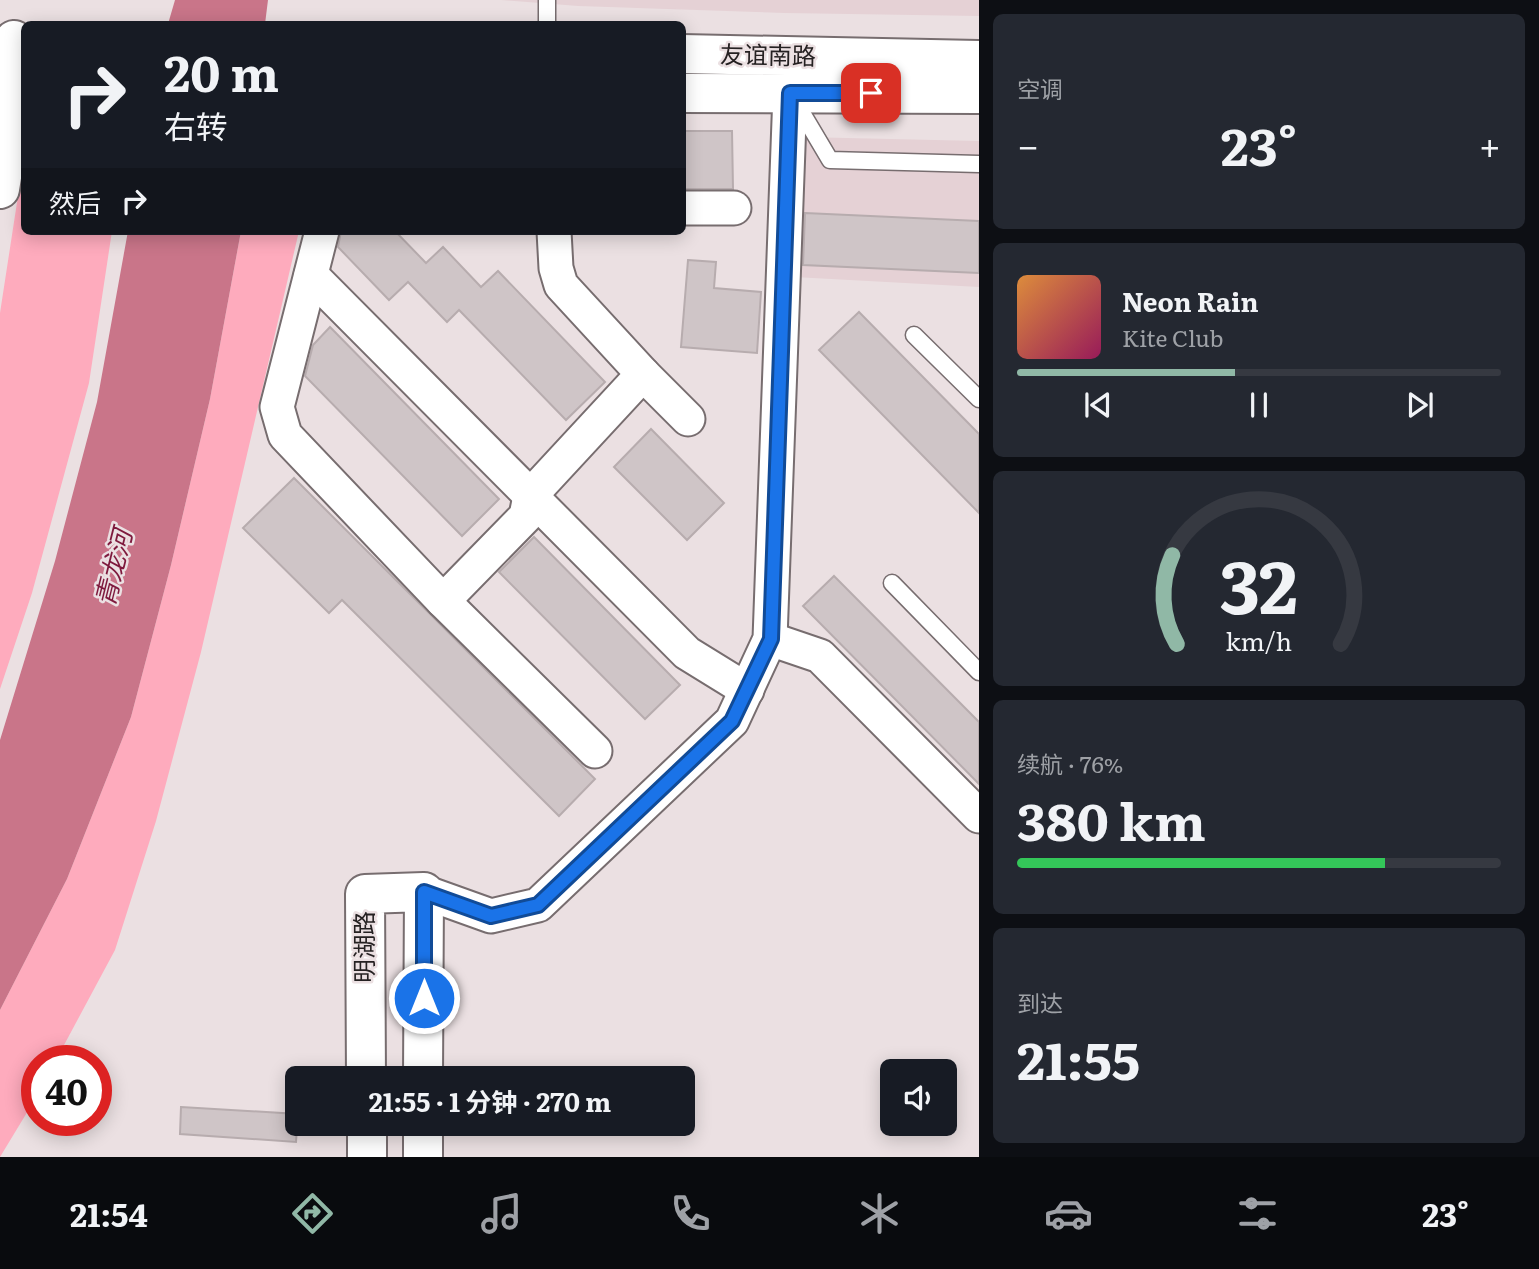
<!DOCTYPE html>
<html lang="zh">
<head>
<meta charset="utf-8">
<style>
  body { margin:0; font-family:Literata,"Noto Sans SC",serif; background:#242831; color:#f1f3f6; height:100vh; display:flex; flex-direction:column; font-size:26px; white-space:nowrap }
  * { box-sizing:border-box; margin:0 }
  p { font-size:23px; color:#9ea1a6 }
  .icon { flex:none; width:38px; height:38px; fill:none; stroke:currentColor; stroke-width:2; stroke-linecap:round; stroke-linejoin:round }
  .map { position:relative; flex:1; overflow:hidden }
  .panel { display:flex; flex-direction:column; gap:14px; padding:14px; background:#0d0f14; width:560px }
  .panel>* { flex:none }
  .banner { position:absolute; left:21px; top:21px; width:665px; height:214px; border-radius:10px; box-shadow:0 4px 18px #0003; background:#171b24; color:#f1f3f6; overflow:hidden }
  .controls { position:absolute; left:880px; top:1059px; display:grid; gap:14px }
  .controls a { display:grid; place-items:center; width:77px; height:77px; border-radius:10px; background:#171b24; box-shadow:0 4px 18px #0003; font-size:35px }
  .speed { position:absolute; left:21px; top:1045px; display:flex; gap:14px; font-size:35px; font-weight:700; text-align:center }
  .speed>* { display:grid; place-content:center; width:91px; height:91px; border-radius:50%; background:#171b24; box-shadow:0 4px 18px #0003; line-height:1 }
  .speed .limit { border:10px solid #d22; background:#fff; color:#111 }
  .pin { position:absolute; display:grid; place-items:center; width:60px; height:60px; color:#fff; margin:-30px; border-radius:14px; box-shadow:0 4px 10px #0006 }
  .me { position:absolute; width:77px; margin:-38px; rotate:0deg; stroke-linejoin:round; filter:drop-shadow(0 0 5px #0008) }
  .turn { display:flex; align-items:center; gap:24px; height:147px; padding:0 28px; font-size:32px }
  .turn .icon { width:91px; height:91px; stroke-width:2.5 }
  .turn b { display:block; font-size:49px; line-height:60px }
  .then { display:flex; align-items:center; height:66px; padding:0 28px; background:#0003; gap:14px; font-size:26px }
  .big { font-size:52px; font-weight:700; line-height:1.1 }
  .panel .widget { flex:1; display:flex; flex-direction:column; justify-content:center; gap:10px; min-width:0; padding:0 24px; border-radius:10px; background:#242831 }
  .panel .dial { align-items:center; gap:0 }
  .dial svg { height:182px; overflow:visible; fill:none; stroke:#363941; stroke-width:7; stroke-linecap:round; text-anchor:middle }
  .dial text { fill:#f1f3f6; stroke:none }
  .song { display:flex; align-items:center; gap:21px }
  .cover { width:84px; height:84px; border-radius:10px; background:linear-gradient(135deg,hsl(30 70% 55%),hsl(330 70% 35%)) }
  .played { height:7px; border-radius:4px; background:linear-gradient(90deg,#90b8a6 45%,#363941 45%) }
  .keys { display:flex; justify-content:space-around; direction:ltr }
  .heat { display:flex; justify-content:space-between; align-items:center; font-size:38px; direction:ltr }
  .charge { height:10px; border-radius:5px; background:linear-gradient(90deg,#34c759 76%,#363941 0) }
  .trip { position:absolute; left:285px; top:1066px; width:410px; height:70px; border-radius:10px; background:#171b24; box-shadow:0 4px 18px #0003; font-weight:700; line-height:70px; text-align:center }
  .tabs { display:flex; height:112px; justify-content:space-around; align-items:center; background:#090b0e; color:#9ea1a6 }
  .tabs .icon { width:49px; height:49px }
  .tabs .selected { color:#90b8a6 }
  .tabs b { font-size:32px; color:#f1f3f6 }
  main { display:flex; flex:1; min-height:0 }
  .map>svg:first-child { display:block }
  .built { fill:#e5d1d5 }
  .green { fill:#feabbd }
  .water { fill:#c97589 }
  .building { fill:#cfc5c7; stroke:#b7acae; stroke-width:2 }
  .lines { fill:none; stroke-linecap:round; stroke-linejoin:round }
  .lane-casing { stroke:#776d6f; stroke-width:19 }
  .street-casing { stroke:#776d6f; stroke-width:37 }
  .secondary-casing { stroke:#776d6f; stroke-width:42 }
  .lane { stroke:#fff; stroke-width:16 }
  .street { stroke:#fff; stroke-width:33 }
  .secondary { stroke:#fff; stroke-width:38 }
  .route-casing { stroke:#114b97; stroke-width:18 }
  .route { stroke:#1a73e8; stroke-width:12 }
  .labels { text-anchor:middle; stroke-width:5; stroke-linejoin:round; paint-order:stroke }
  .street-label { font-size:24px; fill:#252122; stroke:#ebe0e2 }
  .water-label { font-size:26px; font-style:italic; fill:#7e193d; stroke:#ebe0e2 }
</style>
</head>
<body>
<main>
<div class="map">
<svg width="979" height="1157" viewBox="0 0 979 1157">
  <rect width="100%" height="100%" fill="#ebe0e2"/>
  <!-- built -->
  <g class="built">
    <path d="M 501,0 L 979,0 L 979,16 L 784,13 L 578,6 Z"/>
    <path d="M 803,137 L 979,141 L 979,287 L 794,277 Z"/>
  </g>
  <!-- green -->
  <g class="green">
    <path d="M 24,157 L 24,231 L 112,231 L 89,383 L 32,593 L 0,689 L 0,313 Z"/>
    <path d="M 241,231 L 299,231 L 201,652 L 156,821 L 115,950 L 56,1060 L 37,1060 L 37,1096 L 0,1157 L 0,1010 L 67,879 L 131,717 L 171,565 L 210,399 Z"/>
  </g>
  <!-- water -->
  <g class="water">
    <path d="M 175,0 L 268,0 L 265,24 L 168,24 Z"/>
    <path d="M 128,231 L 241,231 L 210,399 L 171,565 L 131,717 L 67,879 L 0,1010 L 0,740 L 55,561 L 97,402 Z"/>
  </g>
  <!-- building -->
  <g class="building">
    <path d="M 682,131 L 732,131 L 733,189 L 682,189 Z"/>
    <path d="M 805,213 L 979,221 L 979,273 L 803,265 Z"/>
    <path d="M 341,231 L 395,231 L 426,263 L 443,247 L 481,287 L 498,271 L 605,382 L 566,420 L 459,310 L 447,322 L 408,282 L 389,300 L 338,247 Z"/>
    <path d="M 688,260 L 716,262 L 714,288 L 761,292 L 757,353 L 681,347 Z"/>
    <path d="M 859,312 L 979,434 L 979,513 L 819,350 Z"/>
    <path d="M 330,327 L 499,499 L 462,536 L 305,376 L 313,345 Z"/>
    <path d="M 651,429 L 724,503 L 687,540 L 614,467 Z"/>
    <path d="M 294,478 L 595,779 L 559,816 L 342,600 L 329,613 L 243,528 Z"/>
    <path d="M 534,537 L 680,685 L 645,719 L 499,572 Z"/>
    <path d="M 834,576 L 979,722 L 979,784 L 803,606 Z"/>
    <path d="M 181,1107 L 298,1114 L 296,1142 L 180,1134 Z"/>
  </g>
  <g class="lines">
    <defs>
      <g id="lane">
        <path d="M 547,24 L 547,0"/>
        <path d="M 795,101 L 830,160 L 979,164"/>
        <path d="M 914,335 L 979,399"/>
        <path d="M 892,583 L 979,672"/>
      </g>
      <g id="street">
        <path d="M 682,208 L 734,208"/>
        <path d="M 322,231 L 277,407 L 285,435 L 443,601 L 595,751"/>
        <path d="M 311,275 L 687,653 L 747,690"/>
        <path d="M 643,374 L 688,419"/>
        <path d="M 443,601 L 526,516 L 530,496 L 643,374 L 561,285 L 556,268 L 554,231"/>
        <path d="M 770,639 L 820,656 L 979,816"/>
        <path d="M 424,892 L 491,916 L 538,905 L 732,721 L 770,639 L 790,93"/>
      </g>
      <g id="secondary">
        <path d="M 682,54 L 979,60"/>
        <path d="M 682,93 L 979,94"/>
        <path d="M 0,189 L 17,86 L 14,40"/>
        <path d="M 366,1078 L 365,894 L 424,892 L 423,1078"/>
        <path d="M 367,1124 L 367,1157"/>
        <path d="M 423,1157 L 423,1124"/>
      </g>
    </defs>
    <!-- lane casing -->
    <use href="#lane" class="lane-casing"/>
    <!-- street casing -->
    <use href="#street" class="street-casing"/>
    <!-- secondary casing -->
    <use href="#secondary" class="secondary-casing"/>
    <!-- lane -->
    <use href="#lane" class="lane"/>
    <!-- street -->
    <use href="#street" class="street"/>
    <!-- secondary -->
    <use href="#secondary" class="secondary"/>
  </g>
  <g class="lines">
    <defs>
      <path id="route" d="M 424,998 L 424,892 L 491,916 L 538,905 L 732,721 L 771,639 L 790,93 L 871,93"/>
    </defs>
    <!-- route casing -->
    <use href="#route" class="route-casing"/>
    <!-- route -->
    <use href="#route" class="route"/>
  </g>
  <g class="labels">
    <!-- street labels -->
    <g class="street-label">
      <text transform="translate(768 56) rotate(1)" y="8">友谊南路</text>
      <text transform="translate(365 947) rotate(-90)" y="8">明湖路</text>
    </g>
    <!-- water labels -->
    <g class="water-label">
      <text transform="translate(114 568) rotate(-76)" y="9">青龙河</text>
    </g>
  </g>
</svg>
<div class="controls">
<a><svg class="icon" aria-label="sound" viewBox="0 0 24 24"><path d="M4 9h4l5-4v14l-5-4H4zM17 9q2 3 0 6"/></svg></a>
</div>
<div class="speed"><div class="limit">40</div></div>
<div class="pin" style="left:871px;top:93px;background:#d93025"><svg class="icon" aria-label="arrive" viewBox="0 0 24 24"><path d="M6 21V4h12l-3 4 3 4H6"/></svg></div>
<svg class="me" style="left:424px;top:998px" viewBox="-20 -20 40 40"><circle r="17" fill="#1a73e8" stroke="#fff" stroke-width="3"/><path d="M0-11L8 9 0 5-8 9z" fill="#fff"/></svg>
<div class="trip">21:55 · 1 分钟 · 270 m</div>
<div class="banner">
<div class="turn"><svg class="icon" aria-label="right" viewBox="0 0 24 24"><path d="M7 20v-9h11M14 6l5 5-5 5"/></svg><div><b>20 m</b>右转</div></div>
<div class="then">然后<svg class="icon" aria-label="right" viewBox="0 0 24 24"><path d="M7 20v-9h11M14 6l5 5-5 5"/></svg></div>
</div>
</div>
<section class="panel">
<div class="widget"><p>空调</p>
<div class="heat"><a>−</a><b class="big">23°</b><a>+</a></div>
</div>
<div class="widget">
<div class="song"><i class="cover"></i><div><b>Neon Rain</b><p>Kite Club</p></div></div>
<div class="played"></div>
<div class="keys"><svg class="icon" aria-label="previous" viewBox="0 0 24 24"><path d="M18 5L8 12l10 7zM5 5v14"/></svg><svg class="icon" aria-label="pause" viewBox="0 0 24 24"><path d="M8 5v14M16 5v14"/></svg><svg class="icon" aria-label="next" viewBox="0 0 24 24"><path d="M6 5l10 7-10 7zM19 5v14"/></svg></div>
</div>
<div class="widget dial"><svg viewBox="0 0 100 80">
<path d="M14 69A42 42 0 1 1 86 69"/>
<path d="M14 69A42 42 0 0 1 12 30" stroke="#90b8a6"/>
<text x="50" y="56" font-size="32" font-weight="700">32</text>
<text x="50" y="72" font-size="11">km/h</text>
</svg></div>
<div class="widget"><p>续航 · 76%</p><b class="big">380 km</b><div class="charge"></div></div>
<div class="widget"><p>到达</p><b class="big">21:55</b></div>
</section>
</main>
<nav class="tabs">
<b>21:54</b>
<svg class="icon selected" aria-label="directions" viewBox="0 0 24 24"><path d="M12 3l9 9-9 9-9-9zM9 14v-3h6M13 9l2 2-2 2"/></svg>
<svg class="icon" aria-label="music" viewBox="0 0 24 24"><path d="M9 18V5l10-2v13"/><circle cx="6" cy="18" r="3"/><circle cx="16" cy="16" r="3"/></svg>
<svg class="icon" aria-label="phone" viewBox="0 0 24 24"><path d="M5 4h4l2 5-3 2q2 4 5 5l2-3 5 2v4C11 20 4 13 5 4z"/></svg>
<svg class="icon" aria-label="climate" viewBox="0 0 24 24"><path d="M12 3v18M4 7l16 10M4 17L20 7"/></svg>
<svg class="icon" aria-label="car" viewBox="0 0 24 24"><path d="M5 17H2v-5l4-1 3-4h7l3 4 3 1v5h-3M9 17h6M6 11h13"/><circle cx="7" cy="17" r="2"/><circle cx="17" cy="17" r="2"/></svg>
<svg class="icon" aria-label="filters" viewBox="0 0 24 24"><path d="M4 7h16M4 17h16"/><circle cx="9" cy="7" r="2"/><circle cx="15" cy="17" r="2"/></svg>
<b>23°</b>
</nav>
</body>
</html>
